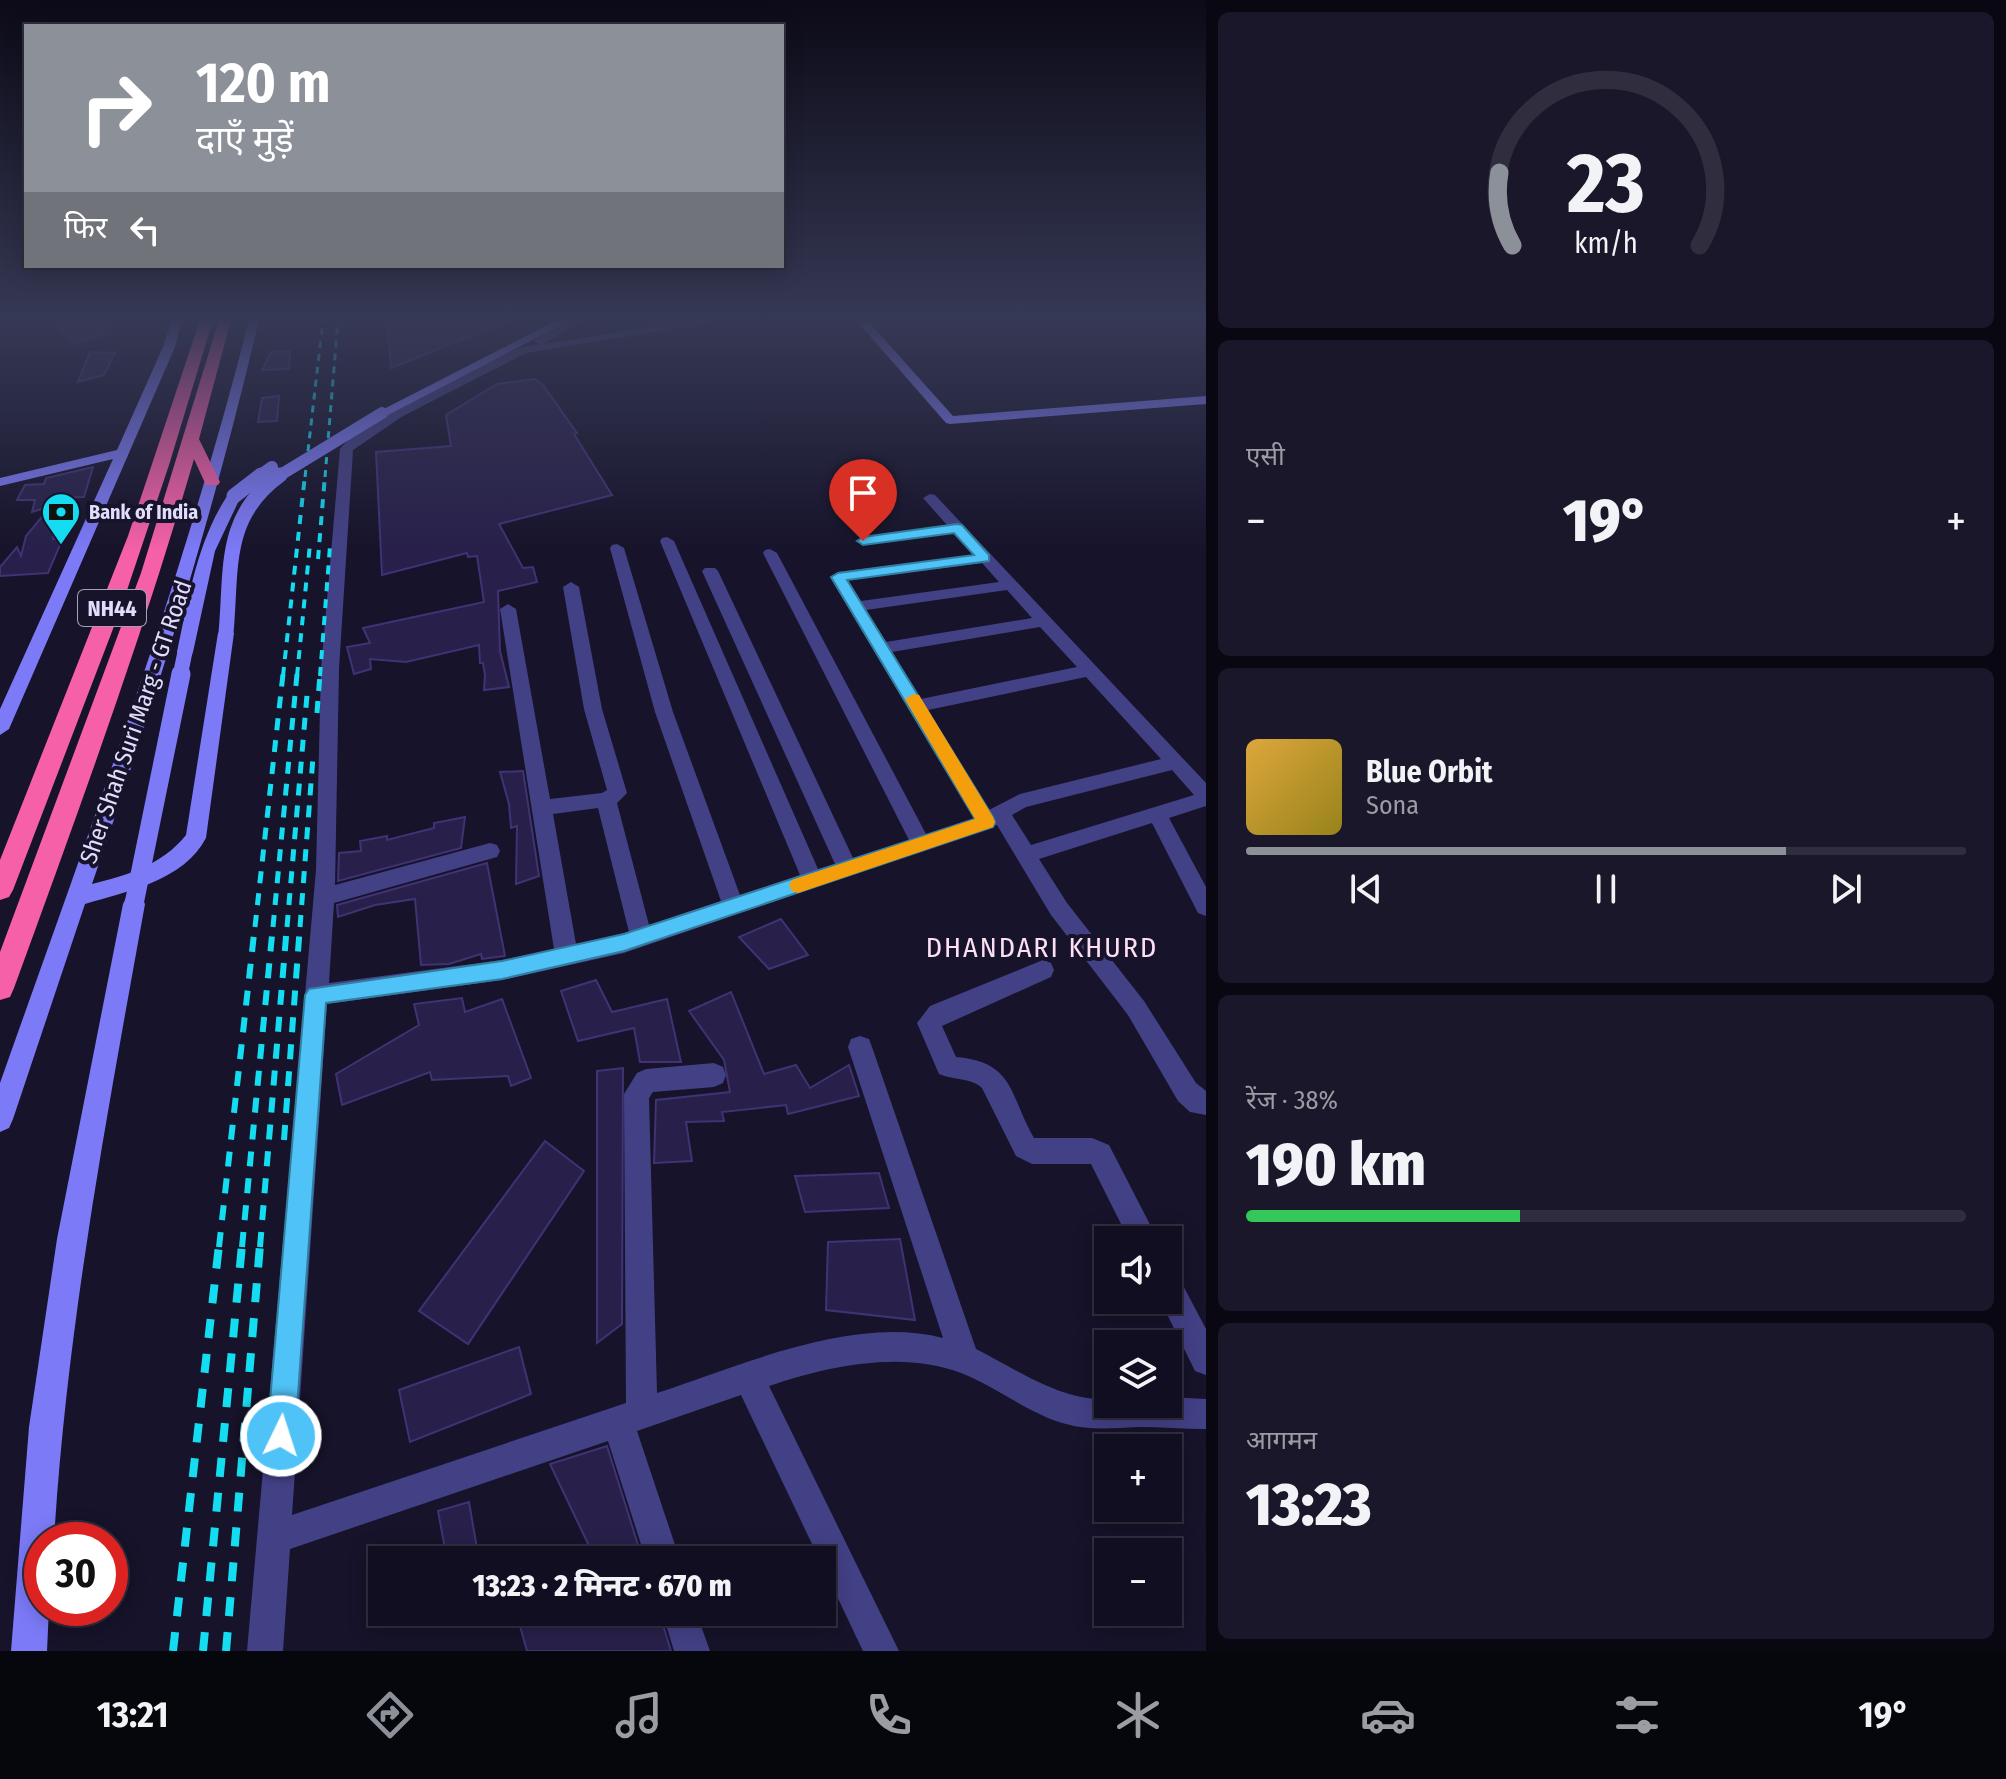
<!DOCTYPE html>
<html lang="hi">
<head>
<meta charset="utf-8">
<style>
  body { margin:0; font-family:"Fira Sans Condensed","Noto Sans Devanagari",sans-serif; background:#191729; color:#f1f3f6; height:100vh; display:flex; flex-direction:column; font-size:30px; white-space:nowrap }
  * { box-sizing:border-box; margin:0 }
  p { font-size:26px; color:#9c9ca5 }
  .icon { flex:none; width:44px; height:44px; fill:none; stroke:currentColor; stroke-width:2; stroke-linecap:round; stroke-linejoin:round }
  .map { position:relative; flex:1; overflow:hidden }
  .panel { display:flex; flex-direction:column; gap:12px; padding:12px; background:#090812; width:800px }
  .panel>* { flex:none }
  .top-card { position:absolute; left:24px; top:24px; width:760px; height:244px; border-radius:0px; box-shadow:0 4px 20px #0003,0 0 0 2px #302e3e; background:#8c9099; color:#fff; overflow:hidden }
  .tools { position:absolute; left:1094px; top:1226px; display:grid; gap:16px }
  .tools a { display:grid; place-items:center; width:88px; height:88px; border-radius:0px; background:#100e20; box-shadow:0 4px 20px #0003,0 0 0 2px #302e3e; font-size:40px }
  .speed { position:absolute; left:24px; top:1522px; display:flex; gap:16px; font-size:40px; font-weight:700; text-align:center }
  .speed>* { display:grid; place-content:center; width:104px; height:104px; border-radius:50%; background:#100e20; box-shadow:0 4px 20px #0003,0 0 0 2px #302e3e; line-height:1 }
  .speed .limit { border:12px solid #d22; background:#fff; color:#111 }
  .pin { position:absolute; display:grid; place-items:center; width:68px; height:68px; color:#fff; margin:-82px -34px; border-radius:50% 50% 50% 0; rotate:-45deg; box-shadow:0 0 8px #0007 }
  .pin .icon { rotate:45deg }
  .me { position:absolute; width:88px; margin:-44px; rotate:4deg; stroke-linejoin:round; filter:drop-shadow(0 0 6px #0008) }
  .turn { display:flex; align-items:center; gap:28px; height:168px; padding:0 40px; font-size:36px }
  .turn .icon { width:104px; height:104px; stroke-width:2.5 }
  .turn b { display:block; font-size:56px; line-height:68px }
  .then { display:flex; align-items:center; height:76px; padding:0 40px; background:#0003; gap:16px; font-size:30px }
  .big { font-size:60px; font-weight:800; line-height:1.1 }
  .panel .tile { flex:1; display:flex; flex-direction:column; justify-content:center; gap:12px; min-width:0; padding:0 28px; border-radius:12px; background:#191729 }
  .panel .dial { align-items:center; gap:0 }
  .dial svg { height:208px; overflow:visible; fill:none; stroke:#302e3e; stroke-width:7; stroke-linecap:round; text-anchor:middle }
  .dial text { fill:#f1f3f6; stroke:none }
  .song { display:flex; align-items:center; gap:24px }
  .cover { width:96px; height:96px; border-radius:12px; background:linear-gradient(135deg,hsl(40 70% 55%),hsl(50 70% 35%)) }
  .played { height:8px; border-radius:4px; background:linear-gradient(90deg,#8c9099 75%,#302e3e 75%) }
  .keys { display:flex; justify-content:space-around; direction:ltr }
  .heat { display:flex; justify-content:space-between; align-items:center; font-size:44px; direction:ltr }
  .charge { height:12px; border-radius:6px; background:linear-gradient(90deg,#34c759 38%,#302e3e 0) }
  .trip { position:absolute; left:368px; top:1546px; width:468px; height:80px; border-radius:0px; background:#100e20; box-shadow:0 4px 20px #0003,0 0 0 2px #302e3e; font-weight:800; line-height:80px; text-align:center }
  .dock { display:flex; height:128px; justify-content:space-around; align-items:center; background:#06060d; color:#9c9ca5 }
  .dock .icon { width:56px; height:56px }
  .dock .on { color:#8c9099 }
  .dock b { font-size:36px; color:#f1f3f6 }
  main { display:flex; flex:1; min-height:0 }
  .map>svg:first-child { display:block }
  .building { fill:#28204a; stroke:#3f3374; stroke-width:2 }
  .lines { fill:none; stroke-linecap:round; stroke-linejoin:round }
  .street { fill:#434186; fill-rule:evenodd }
  .secondary { fill:#7c7af7; fill-rule:evenodd }
  .highway { fill:#f660a9; fill-rule:evenodd }
  .rail-far4 { stroke:#15ddf1; stroke-width:3; stroke-dasharray:7 6; stroke-linecap:butt }
  .rail-far3 { stroke:#15ddf1; stroke-width:4; stroke-dasharray:9 8; stroke-linecap:butt }
  .rail-far2 { stroke:#15ddf1; stroke-width:5; stroke-dasharray:12 10; stroke-linecap:butt }
  .rail-far1 { stroke:#15ddf1; stroke-width:6; stroke-dasharray:15 12; stroke-linecap:butt }
  .rail { stroke:#15ddf1; stroke-width:8; stroke-dasharray:19 16; stroke-linecap:butt }
  .secondary-bridge-far2 { stroke:#7c7af7; stroke-width:12 }
  .secondary-bridge-far1 { stroke:#7c7af7; stroke-width:15 }
  .secondary-bridge { stroke:#7c7af7; stroke-width:19 }
  .route { fill:#4fc3f7; stroke:#337fa1; stroke-width:2 }
  .slow { fill:#f59e0b }
  .labels { text-anchor:middle; stroke-width:8; stroke-linejoin:round; paint-order:stroke }
  .far-poi-label { font-size:20px; font-weight:bold; fill:#e1ddfd; stroke:#16132a; text-anchor:start }
  .shield { fill:#16132a; stroke:#a4a0be; stroke-width:2 }
  .shield-label { font-size:22px; font-weight:bold; fill:#e1ddfd }
  .street-label { font-size:24px; fill:#e1ddfd; stroke:#16132a }
  .quarter-label { font-size:28px; letter-spacing:2px; fill:#fddff3; stroke:#16132a }
</style>
</head>
<body>
<main>
<div class="map">
<svg width="1206" height="1651" viewBox="0 0 1206 1651">
  <rect width="100%" height="100%" fill="#16132a"/>
  <!-- building -->
  <g class="building">
    <path d="M 84,320 L 114,320 L 109,333 L 74,343 L 58,328 Z"/>
    <path d="M 387,320 L 508,320 L 508,321 L 391,368 Z"/>
    <path d="M 290,351 L 289,369 L 262,370 L 271,352 Z"/>
    <path d="M 90,352 L 115,353 L 104,375 L 78,382 Z"/>
    <path d="M 535,379 L 543,385 L 577,433 L 574,434 L 612,495 L 499,524 L 523,568 L 533,567 L 537,582 L 498,591 L 500,651 L 509,687 L 484,690 L 485,675 L 483,663 L 480,663 L 479,645 L 406,662 L 370,659 L 371,669 L 354,674 L 347,647 L 370,643 L 363,628 L 484,602 L 477,556 L 468,557 L 467,553 L 382,575 L 376,452 L 451,446 L 446,415 L 497,384 Z"/>
    <path d="M 279,396 L 277,421 L 258,422 L 262,398 Z"/>
    <path d="M 93,467 L 84,497 L 60,498 L 53,539 L 63,538 L 48,573 L 0,576 L 0,567 L 17,547 L 21,556 L 26,536 L 51,506 L 32,512 L 35,500 L 17,500 L 25,485 L 44,484 L 46,478 Z"/>
    <path d="M 523,771 L 539,876 L 516,884 L 517,826 L 511,828 L 509,804 L 500,772 Z"/>
    <path d="M 465,817 L 461,848 L 338,881 L 339,853 L 361,851 L 360,841 L 387,836 L 387,840 L 434,828 L 434,823 Z"/>
    <path d="M 487,863 L 505,956 L 482,959 L 481,954 L 449,964 L 421,965 L 415,899 L 375,905 L 338,917 L 337,905 Z"/>
    <path d="M 781,919 L 808,955 L 769,969 L 739,937 Z"/>
    <path d="M 596,980 L 612,1012 L 667,999 L 681,1062 L 640,1062 L 634,1028 L 578,1041 L 561,991 Z"/>
    <path d="M 731,992 L 764,1074 L 796,1065 L 810,1088 L 849,1065 L 859,1096 L 788,1114 L 786,1105 L 722,1112 L 724,1121 L 686,1122 L 692,1161 L 654,1163 L 656,1100 L 730,1092 L 724,1060 L 689,1011 Z"/>
    <path d="M 462,998 L 465,1012 L 502,999 L 531,1078 L 511,1086 L 508,1076 L 432,1080 L 430,1072 L 342,1105 L 336,1074 L 419,1025 L 414,1004 Z"/>
    <path d="M 623,1068 L 622,1324 L 597,1343 L 597,1071 Z"/>
    <path d="M 545,1141 L 584,1171 L 468,1344 L 419,1311 Z"/>
    <path d="M 879,1173 L 889,1208 L 805,1212 L 795,1176 Z"/>
    <path d="M 900,1239 L 915,1320 L 826,1310 L 828,1242 Z"/>
    <path d="M 519,1347 L 531,1394 L 410,1442 L 399,1390 Z"/>
    <path d="M 607,1446 L 639,1548 L 591,1550 L 550,1464 Z"/>
    <path d="M 469,1502 L 479,1560 L 447,1560 L 438,1511 Z"/>
    <path d="M 516,1612 L 659,1612 L 671,1651 L 527,1651 Z"/>
  </g>
  <g class="lines">
    <!-- street -->
    <g class="street">
      <path d="M 570,320 L 584,320 L 543,344 L 696,320 L 724,320 L 526,353 L 403,416 L 353,450 L 339,669 L 335,885 L 490,843 L 497,845 L 500,851 L 497,857 L 490,859 L 334,903 L 329,983 L 502,960 L 554,949 L 500,609 L 508,604 L 516,609 L 550,799 L 602,793 L 607,790 L 584,709 L 563,587 L 571,582 L 579,587 L 602,709 L 627,793 L 617,803 L 649,925 L 721,901 L 655,712 L 610,548 L 612,545 L 617,544 L 624,548 L 673,712 L 740,895 L 800,875 L 660,541 L 662,538 L 667,537 L 674,541 L 818,869 L 835,864 L 702,571 L 705,568 L 715,568 L 718,571 L 853,858 L 909,840 L 763,553 L 765,550 L 770,549 L 777,553 L 926,834 L 974,818 L 830,577 L 838,572 L 974,555 L 954,533 L 863,545 L 856,541 L 863,537 L 947,525 L 923,498 L 930,494 L 935,495 L 1206,783 L 1206,806 L 1169,818 L 1206,887 L 1206,916 L 1198,913 L 1152,823 L 1039,859 L 1067,903 L 1144,1001 L 1196,1083 L 1206,1091 L 1206,1115 L 1190,1112 L 1178,1101 L 1128,1015 L 1051,915 L 997,825 L 624,953 L 502,980 L 327,1004 L 292,1515 L 626,1403 L 624,1094 L 637,1073 L 646,1069 L 714,1063 L 723,1067 L 726,1075 L 723,1083 L 714,1087 L 653,1092 L 649,1098 L 657,1393 C 742,1365 854,1315 943,1338 L 848,1047 L 851,1039 L 860,1036 L 869,1039 L 872,1047 L 976,1349 C 1016,1369 1062,1402 1108,1399 L 1108,1404 L 1168,1404 L 1168,1397 L 1206,1399 L 1206,1429 C 1184,1429 1161,1427 1139,1427 C 1113,1428 1091,1431 1066,1424 C 1029,1414 997,1387 961,1373 C 902,1350 827,1366 769,1386 L 899,1651 L 863,1651 L 741,1395 L 637,1431 L 680,1560 L 646,1560 L 608,1441 L 290,1549 L 283,1651 L 247,1651 L 316,870 L 321,669 L 340,449 C 370,413 474,370 519,348 L 539,344 L 534,341 L 536,339 ZM 982,563 L 999,582 L 861,601 L 848,580 ZM 1007,590 L 1032,618 L 886,642 L 866,610 ZM 1040,627 L 1077,667 L 921,699 L 892,652 ZM 1086,677 L 1161,759 L 1020,794 L 989,810 L 928,710 ZM 1172,770 L 1194,795 L 1031,845 L 1012,815 L 1026,807 ZM 598,808 L 629,932 L 576,944 L 553,814 Z"/>
      <path d="M 1043,960 L 1051,963 L 1054,970 L 1051,977 L 942,1026 L 956,1057 C 1015,1062 1009,1095 1034,1138 L 1092,1138 L 1109,1145 L 1158,1240 L 1129,1240 L 1091,1164 L 1032,1164 L 1016,1156 L 982,1088 C 972,1078 953,1080 939,1074 L 917,1023 L 930,1006 Z"/>
      <path d="M 1168,1272 L 1178,1276 L 1206,1329 L 1206,1375 L 1195,1371 L 1160,1300 L 1168,1300 Z"/>
      <path d="M 662,1612 L 696,1612 L 710,1651 L 674,1651 Z"/>
    </g>
    <!-- secondary -->
    <g class="secondary">
      <path d="M 172,320 L 182,320 L 175,347 L 9,729 L 0,735 L 0,709 L 113,459 L 0,486 L 0,478 L 117,450 L 163,347 Z"/>
      <path d="M 249,320 L 259,320 C 214,512 156,698 92,884 C 128,875 162,865 186,835 L 218,633 L 226,628 L 234,633 L 206,838 C 183,881 128,891 85,904 L 13,1119 L 9,1128 L 0,1132 L 0,1083 C 89,831 183,581 249,320 Z"/>
      <path d="M 557,320 L 571,320 L 386,416 L 376,413 Z"/>
      <path d="M 856,320 L 867,320 L 953,416 L 1206,396 L 1206,404 L 950,424 L 946,423 Z"/>
      <path d="M 234,492 L 241,496 L 215,551 L 193,652 L 191,656 L 179,656 L 177,652 C 189,596 197,541 229,493 Z"/>
      <path d="M 134,895 L 142,898 L 145,904 C 107,1115 67,1325 54,1540 L 42,1540 L 42,1608 L 49,1608 L 47,1651 L 11,1651 L 29,1427 L 57,1239 L 123,904 L 126,898 Z"/>
    </g>
    <!-- highway -->
    <g class="highway">
      <path d="M 200,320 L 213,320 L 169,465 L 121,608 L 13,890 L 9,897 L 0,900 L 0,860 L 128,536 Z"/>
      <path d="M 219,320 L 231,320 L 199,439 L 220,482 L 218,485 L 206,485 L 194,459 C 142,638 78,813 14,988 L 10,997 L 0,1000 L 0,952 L 141,573 Z"/>
    </g>
    <!-- rail-far4 -->
    <g class="rail-far4">
      <path d="M 305,477 L 323,320"/>
      <path d="M 325,477 L 338,320"/>
    </g>
    <!-- rail-far3 -->
    <g class="rail-far3">
      <path d="M 318,559 L 325,475"/>
      <path d="M 283,676 L 305,475"/>
      <path d="M 297,676 L 310,544"/>
      <path d="M 320,676 L 330,546"/>
    </g>
    <!-- rail-far2 -->
    <g class="rail-far2">
      <path d="M 317,713 L 320,674"/>
      <path d="M 255,927 L 283,674"/>
      <path d="M 273,927 L 297,674"/>
      <path d="M 287,927 L 307,695"/>
      <path d="M 300,927 L 313,757"/>
    </g>
    <!-- rail-far1 -->
    <g class="rail-far1">
      <path d="M 284,1140 L 300,925"/>
      <path d="M 219,1247 L 255,925"/>
      <path d="M 242,1247 L 273,925"/>
      <path d="M 260,1247 L 287,925"/>
    </g>
    <!-- rail -->
    <g class="rail">
      <path d="M 173,1651 L 219,1245"/>
      <path d="M 203,1651 L 242,1245"/>
      <path d="M 226,1651 L 260,1245"/>
    </g>
    <!-- secondary-bridge-far2 -->
    <g class="secondary-bridge-far2">
      <path d="M 258,477 L 272,467"/>
      <path d="M 277,477 L 382,413"/>
    </g>
    <!-- secondary-bridge-far1 -->
    <g class="secondary-bridge-far1">
      <path d="M 234,496 L 261,475"/>
      <path d="M 226,633 C 232,569 222,517 280,475"/>
      <path d="M 180,676 L 185,652"/>
    </g>
    <!-- secondary-bridge -->
    <path class="secondary-bridge" d="M 134,904 L 181,674"/>
  </g>
  <!-- sky -->
  <linearGradient id="sky" x2="0" y2="1"><stop stop-color="#0c0a17"/><stop offset="0.58" stop-color="#363955"/><stop offset="1" stop-color="#363955" stop-opacity="0"/></linearGradient>
  <rect width="1206" height="551" fill="url(#sky)"/>
  <!-- route -->
  <path class="route" d="M 957,524 L 962,525 L 989,555 L 989,561 L 847,580 L 993,817 L 995,822 L 993,827 L 624,951 L 502,979 L 326,1003 L 295,1436 L 291,1446 L 281,1450 L 271,1446 L 267,1436 L 305,995 L 309,989 L 502,961 L 624,934 L 975,819 L 831,577 L 838,573 L 974,555 L 954,533 L 863,545 L 857,541 L 863,537 Z"/>
  <!-- slow -->
  <path class="slow" d="M 913,694 L 919,695 L 993,817 L 995,822 L 993,827 L 798,893 L 792,891 L 789,885 L 792,880 L 975,819 L 905,699 Z"/>
  <!-- icons -->
  <defs>
    <symbol id="bank-pin" viewBox="-11 -11 22 30"><path d="M0 17L-7.5 6A9.5 9.5 0 1 1 7.5 6Z" fill="#15ddf1" stroke="#16132a"/><path d="M-6-4H6V4H-6ZM0-2.3a2.3 2.3 0 1 0 0 4.6a2.3 2.3 0 1 0 0-4.6Z" fill="#111"/></symbol>
  </defs>
  <g fill-rule="evenodd">
    <use href="#bank-pin" x="39" y="490" width="44" height="60"/>
  </g>
  <g class="labels">
    <!-- far-poi labels -->
    <g class="far-poi-label">
      <text x="89" y="519">Bank of India</text>
    </g>
    <!-- shield labels -->
    <rect class="shield" x="78" y="590" width="68" height="36" rx="6"/>
    <g class="shield-label">
      <text x="112" y="616">NH44</text>
    </g>
    <!-- street labels -->
    <g class="street-label">
      <text transform="translate(136 722) rotate(-71)" y="8">Sher Shah Suri Marg - GT Road</text>
    </g>
    <!-- quarter labels -->
    <g class="quarter-label">
      <text x="1042" y="957">DHANDARI KHURD</text>
    </g>
  </g>
</svg>
<div class="tools">
<a><svg class="icon" aria-label="sound" viewBox="0 0 24 24"><path d="M4 9h4l5-4v14l-5-4H4zM17 9q2 3 0 6"/></svg></a>
<a><svg class="icon" aria-label="layers" viewBox="0 0 24 24"><path d="M12 4l9 5-9 5-9-5zM3 14l9 5 9-5"/></svg></a>
<a>+</a>
<a>−</a>
</div>
<div class="speed"><div class="limit">30</div></div>
<div class="pin" style="left:863px;top:541px;background:#d93025"><svg class="icon" aria-label="arrive" viewBox="0 0 24 24"><path d="M6 21V4h12l-3 4 3 4H6"/></svg></div>
<svg class="me" style="left:281px;top:1436px" viewBox="-20 -20 40 40"><circle r="17" fill="#4fc3f7" stroke="#fff" stroke-width="3"/><path d="M0-11L8 9 0 5-8 9z" fill="#fff"/></svg>
<div class="trip">13:23 · 2 मिनट · 670 m</div>
<div class="top-card">
<div class="turn"><svg class="icon" aria-label="right" viewBox="0 0 24 24"><path d="M7 20v-9h11M14 6l5 5-5 5"/></svg><div><b>120 m</b>दाएँ मुड़ें</div></div>
<div class="then">फिर<svg class="icon" aria-label="left" viewBox="0 0 24 24"><path d="M17 20v-9H6M10 6l-5 5 5 5"/></svg></div>
</div>
</div>
<section class="panel">
<div class="tile dial"><svg viewBox="0 0 100 80">
<path d="M14 69A42 42 0 1 1 86 69"/>
<path d="M14 69A42 42 0 0 1 9 41" stroke="#8c9099"/>
<text x="50" y="56" font-size="32" font-weight="700">23</text>
<text x="50" y="72" font-size="11">km/h</text>
</svg></div>
<div class="tile"><p>एसी</p>
<div class="heat"><a>−</a><b class="big">19°</b><a>+</a></div>
</div>
<div class="tile">
<div class="song"><i class="cover"></i><div><b>Blue Orbit</b><p>Sona</p></div></div>
<div class="played"></div>
<div class="keys"><svg class="icon" aria-label="previous" viewBox="0 0 24 24"><path d="M18 5L8 12l10 7zM5 5v14"/></svg><svg class="icon" aria-label="pause" viewBox="0 0 24 24"><path d="M8 5v14M16 5v14"/></svg><svg class="icon" aria-label="next" viewBox="0 0 24 24"><path d="M6 5l10 7-10 7zM19 5v14"/></svg></div>
</div>
<div class="tile"><p>रेंज · 38%</p><b class="big">190 km</b><div class="charge"></div></div>
<div class="tile"><p>आगमन</p><b class="big">13:23</b></div>
</section>
</main>
<nav class="dock">
<b>13:21</b>
<svg class="icon on" aria-label="directions" viewBox="0 0 24 24"><path d="M12 3l9 9-9 9-9-9zM9 14v-3h6M13 9l2 2-2 2"/></svg>
<svg class="icon" aria-label="music" viewBox="0 0 24 24"><path d="M9 18V5l10-2v13"/><circle cx="6" cy="18" r="3"/><circle cx="16" cy="16" r="3"/></svg>
<svg class="icon" aria-label="phone" viewBox="0 0 24 24"><path d="M5 4h4l2 5-3 2q2 4 5 5l2-3 5 2v4C11 20 4 13 5 4z"/></svg>
<svg class="icon" aria-label="climate" viewBox="0 0 24 24"><path d="M12 3v18M4 7l16 10M4 17L20 7"/></svg>
<svg class="icon" aria-label="car" viewBox="0 0 24 24"><path d="M5 17H2v-5l4-1 3-4h7l3 4 3 1v5h-3M9 17h6M6 11h13"/><circle cx="7" cy="17" r="2"/><circle cx="17" cy="17" r="2"/></svg>
<svg class="icon" aria-label="filters" viewBox="0 0 24 24"><path d="M4 7h16M4 17h16"/><circle cx="9" cy="7" r="2"/><circle cx="15" cy="17" r="2"/></svg>
<b>19°</b>
</nav>
</body>
</html>
